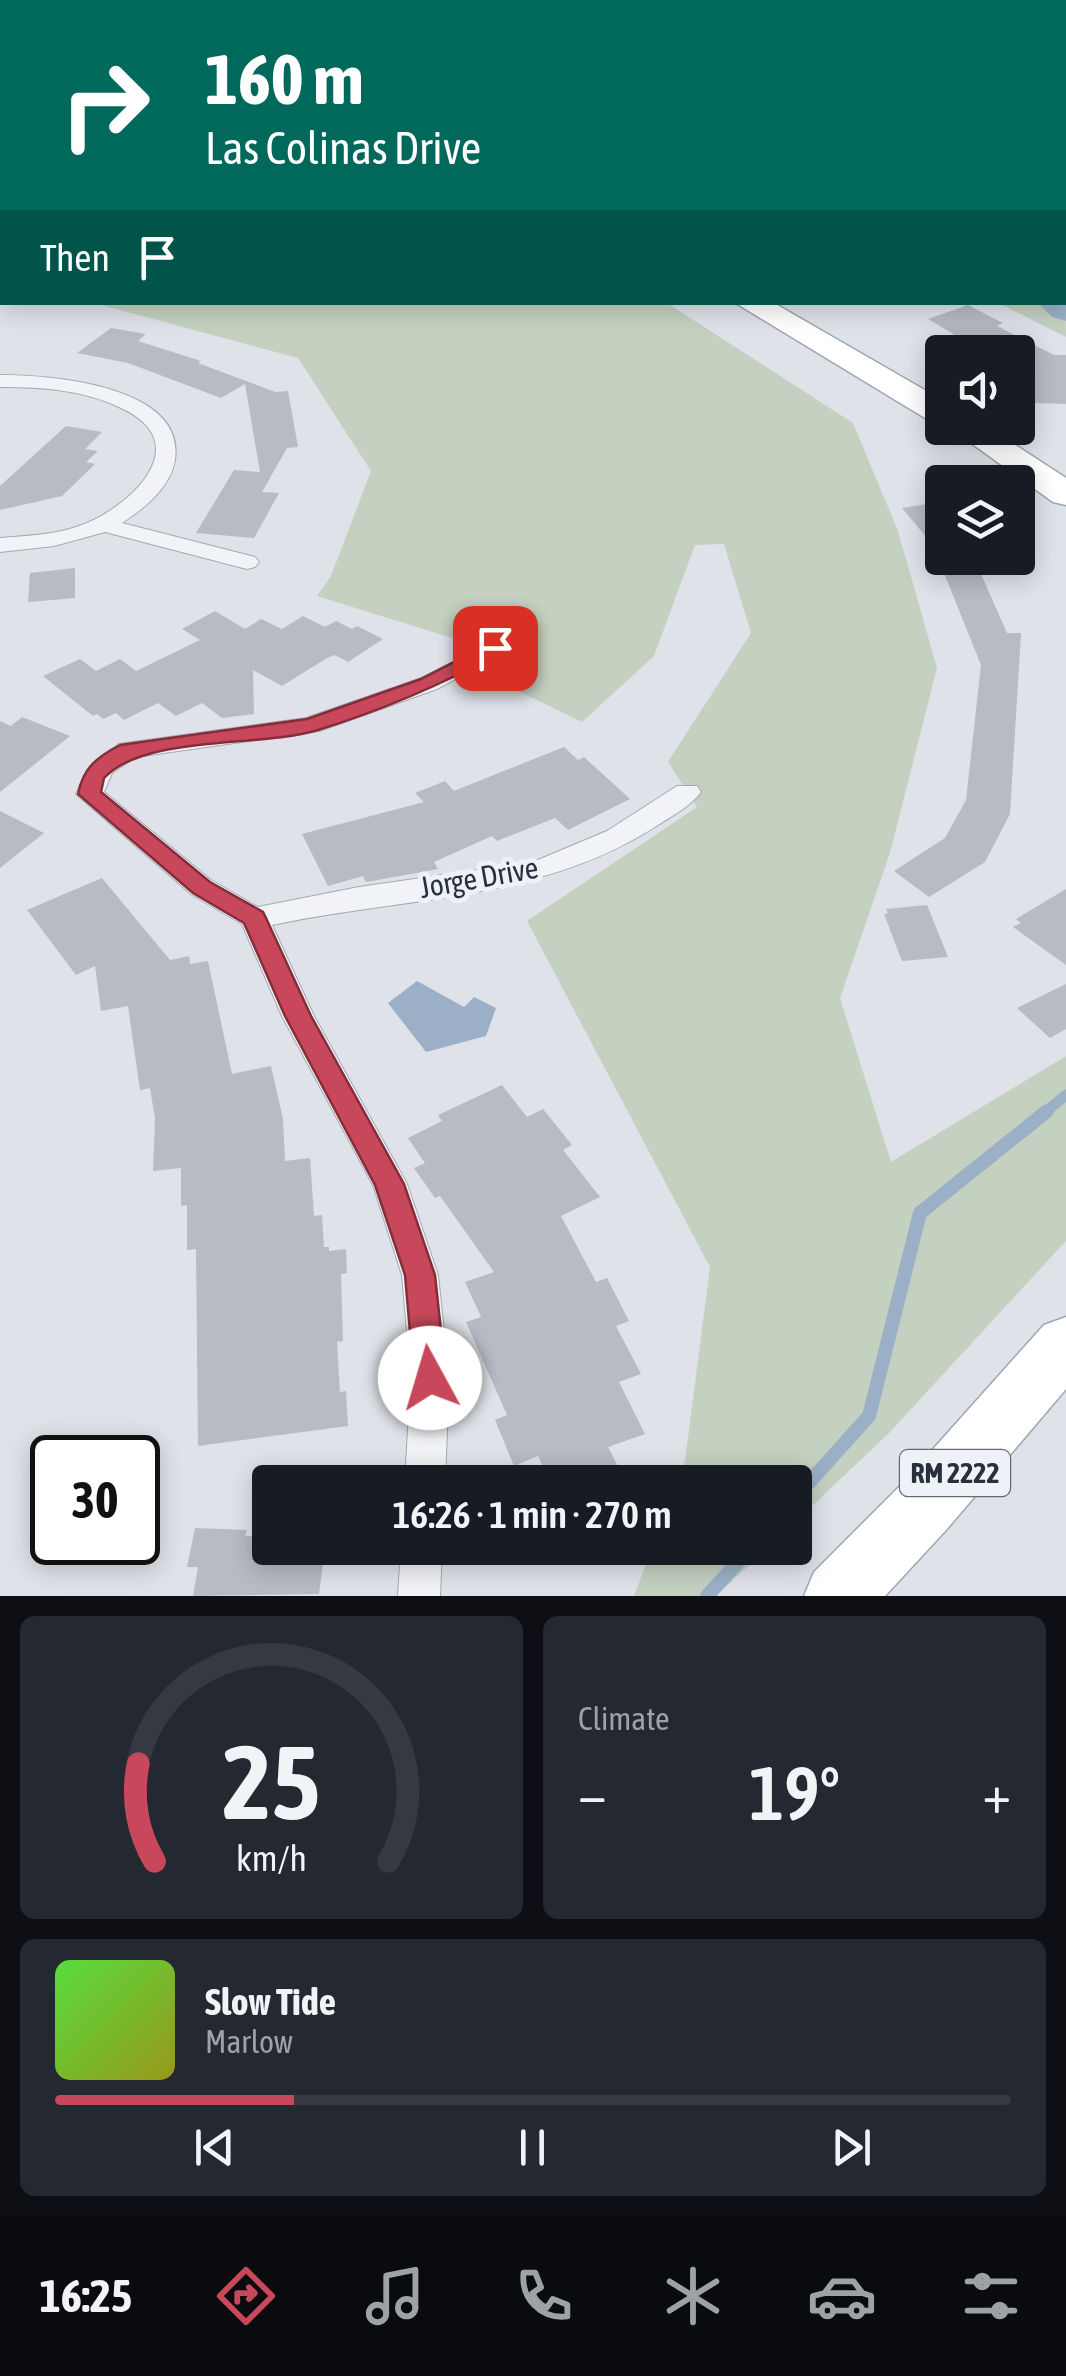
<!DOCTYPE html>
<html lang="en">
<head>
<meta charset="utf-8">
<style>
  body { margin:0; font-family:"Asap Condensed",sans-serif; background:#242831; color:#f1f3f6; height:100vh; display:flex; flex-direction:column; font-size:38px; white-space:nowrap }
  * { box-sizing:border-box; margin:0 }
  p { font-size:32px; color:#9ea1a6 }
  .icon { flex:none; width:55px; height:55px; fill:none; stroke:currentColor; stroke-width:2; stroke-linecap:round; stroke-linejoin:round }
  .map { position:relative; height:1596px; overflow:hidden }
  .sheet { display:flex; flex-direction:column; gap:20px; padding:20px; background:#0d0f14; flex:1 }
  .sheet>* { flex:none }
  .guide { position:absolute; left:0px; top:0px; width:1068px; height:305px; box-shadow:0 5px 25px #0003; background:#00695c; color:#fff; overflow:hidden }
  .fabs { position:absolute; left:925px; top:335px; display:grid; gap:20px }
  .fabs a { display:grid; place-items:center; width:110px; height:110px; border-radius:10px; background:#171b24; box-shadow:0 5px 25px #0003; font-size:50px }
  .speed { position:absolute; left:30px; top:1435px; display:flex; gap:20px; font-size:50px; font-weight:700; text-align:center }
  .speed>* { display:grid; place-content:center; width:130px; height:130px; border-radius:50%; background:#171b24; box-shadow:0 5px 25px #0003; line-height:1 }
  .speed .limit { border:5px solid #111; border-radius:15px; background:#fff; color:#111 }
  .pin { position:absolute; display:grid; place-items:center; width:85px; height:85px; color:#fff; margin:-42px; border-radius:20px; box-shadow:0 5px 15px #0006 }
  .me { position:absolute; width:110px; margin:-55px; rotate:354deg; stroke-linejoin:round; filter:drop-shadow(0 0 8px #0008) }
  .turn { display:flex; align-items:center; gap:35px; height:210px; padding:0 40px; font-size:45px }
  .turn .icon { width:130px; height:130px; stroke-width:2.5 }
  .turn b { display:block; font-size:70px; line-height:85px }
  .then { display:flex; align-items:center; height:95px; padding:0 40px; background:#0003; gap:20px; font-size:38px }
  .big { font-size:75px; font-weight:600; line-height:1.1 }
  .sheet .card { flex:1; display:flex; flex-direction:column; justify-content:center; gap:15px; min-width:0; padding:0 35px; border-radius:15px; background:#242831 }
  .sheet .dial { align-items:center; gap:0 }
  .dial svg { height:260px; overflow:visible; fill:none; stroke:#363941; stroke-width:7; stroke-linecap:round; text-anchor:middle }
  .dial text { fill:#f1f3f6; stroke:none }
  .song { display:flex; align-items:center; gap:30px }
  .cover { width:120px; height:120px; border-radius:15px; background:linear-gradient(135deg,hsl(110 70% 55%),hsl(60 70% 35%)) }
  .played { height:10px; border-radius:5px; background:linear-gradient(90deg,#c9475a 25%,#363941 25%) }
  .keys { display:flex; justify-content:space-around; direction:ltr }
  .heat { display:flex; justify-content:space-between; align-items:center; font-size:55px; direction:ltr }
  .sheet .tiles { flex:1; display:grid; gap:20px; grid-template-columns:1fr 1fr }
  .card:last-child { grid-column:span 2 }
  .trip { position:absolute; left:252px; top:1465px; width:560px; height:100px; border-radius:10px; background:#171b24; box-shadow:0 5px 25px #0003; font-weight:600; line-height:100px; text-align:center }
  .tab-bar { display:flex; height:160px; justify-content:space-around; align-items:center; background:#090b0e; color:#9ea1a6 }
  .tab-bar .icon { width:70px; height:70px }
  .tab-bar .on { color:#c9475a }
  .tab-bar b { font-size:45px; color:#f1f3f6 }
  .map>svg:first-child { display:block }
  .green { fill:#c4d1c0 }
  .water { fill:#9bb0c7 }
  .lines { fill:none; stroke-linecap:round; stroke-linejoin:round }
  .stream-far1 { stroke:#9bb0c7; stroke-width:11 }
  .stream { stroke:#9bb0c7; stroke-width:14 }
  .river { fill:#9bb0c7; fill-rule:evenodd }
  .building { fill:#b6bbc4 }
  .minor-casing { stroke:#a4a9b2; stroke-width:2 }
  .primary-casing { stroke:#9ea6b3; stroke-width:3 }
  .minor { fill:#f1f3f6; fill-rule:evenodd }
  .primary { fill:#fff; fill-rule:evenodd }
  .route { fill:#c9475a; stroke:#832e3a; stroke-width:2.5 }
  .labels { text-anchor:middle; stroke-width:10; stroke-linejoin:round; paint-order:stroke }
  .shield { fill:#eef1f5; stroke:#636a75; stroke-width:2.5 }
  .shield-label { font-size:28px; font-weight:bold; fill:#28303e }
  .street-label { font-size:30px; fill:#28303e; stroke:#eef1f5 }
</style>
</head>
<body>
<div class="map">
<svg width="1066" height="1596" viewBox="0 0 1066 1596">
  <rect width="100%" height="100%" fill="#dfe2e8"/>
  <!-- green -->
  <g class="green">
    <path d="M 0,0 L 768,0 L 2,2 L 0,80 Z"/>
    <path d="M 1065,275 L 1066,337 L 999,303 L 1065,302 Z"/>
    <path d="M 94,303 L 667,303 L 853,423 L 898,531 L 937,668 L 890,853 L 840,998 L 891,1162 L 1066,1056 L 1066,1241 L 889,1433 L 795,1522 L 795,1482 L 677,1482 L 685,1461 L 710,1267 L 527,921 L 697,807 L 668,762 L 751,633 L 724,544 L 695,545 L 654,656 L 582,722 L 502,683 L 528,630 L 465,642 L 317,596 L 331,576 L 371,471 L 298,358 Z"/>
    <path d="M 652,1548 L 768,1548 L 716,1596 L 634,1596 Z"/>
  </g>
  <!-- water -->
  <path class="water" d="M 417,981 L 464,1007 L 474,997 L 496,1008 L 486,1036 L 426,1052 L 388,1003 Z"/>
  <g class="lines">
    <!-- stream-far1 -->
    <path class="stream-far1" d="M 1044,1113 L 1066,1095"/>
    <!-- stream -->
    <g class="stream">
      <path d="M 795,1498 L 869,1416 L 920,1213 L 1047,1111"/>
      <path d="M 707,1596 L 751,1548"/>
    </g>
    <!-- river -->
    <g class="river">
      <path d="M 0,29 L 2,30 L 2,48 L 0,47 Z"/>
      <path d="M 1066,293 L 1066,321 L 1052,317 L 1037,302 L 1065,302 Z"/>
    </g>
  </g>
  <!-- building -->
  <g class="building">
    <path d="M 968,305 L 1003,323 L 997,326 L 1054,355 L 1066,355 L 1066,404 L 1034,403 L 1028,376 L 1018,375 L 1018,352 L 983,352 L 928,319 Z"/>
    <path d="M 111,328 L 146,334 L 138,341 L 201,361 L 198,363 L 275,392 L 288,391 L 298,447 L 287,448 L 262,492 L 279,493 L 254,538 L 196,533 L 234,470 L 260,472 L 245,384 L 221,398 L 128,363 L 77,353 Z"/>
    <path d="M 66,426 L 102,432 L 85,449 L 98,451 L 86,462 L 95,464 L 62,496 L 0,510 L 0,486 Z"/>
    <path d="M 933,503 L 942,513 L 942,556 L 902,508 Z"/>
    <path d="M 938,558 L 974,558 L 1007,633 L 1021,633 L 1010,814 L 985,862 L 929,897 L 894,871 L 945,838 L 966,800 L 981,665 Z"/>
    <path d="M 75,568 L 75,598 L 28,602 L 30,573 Z"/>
    <path d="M 215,611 L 245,629 L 261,619 L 282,629 L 303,616 L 325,627 L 336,621 L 352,629 L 357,626 L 383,639 L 348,662 L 335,655 L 327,658 L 282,686 L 253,670 L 254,714 L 222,718 L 202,703 L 176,716 L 158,703 L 124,720 L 116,713 L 103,719 L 97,714 L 93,716 L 43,676 L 80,659 L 96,671 L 120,659 L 136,671 L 200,640 L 182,629 Z"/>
    <path d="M 22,717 L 70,736 L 0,792 L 0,721 L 11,726 Z"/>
    <path d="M 564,747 L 578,760 L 584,757 L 630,799 L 568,830 L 555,818 L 497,841 L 492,836 L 434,862 L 438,869 L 372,881 L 366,882 L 363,876 L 328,886 L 302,834 L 424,802 L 415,793 L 445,781 L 454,791 Z"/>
    <path d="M 0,811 L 44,833 L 0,868 Z"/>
    <path d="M 102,878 L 170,960 L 189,956 L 190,964 L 208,961 L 232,1074 L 271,1066 L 283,1119 L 285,1161 L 310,1158 L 314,1216 L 322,1215 L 324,1247 L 329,1247 L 329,1251 L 346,1249 L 347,1273 L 341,1274 L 343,1341 L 337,1342 L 340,1392 L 346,1391 L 348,1426 L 198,1446 L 196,1249 L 187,1250 L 187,1205 L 181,1206 L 181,1168 L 153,1171 L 155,1119 L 150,1088 L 140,1090 L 128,1006 L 101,1011 L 95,966 L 76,975 L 27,910 Z"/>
    <path d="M 1066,889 L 1066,965 L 1013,927 L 1021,923 L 1016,919 Z"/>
    <path d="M 927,905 L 948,957 L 902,961 L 884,914 L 888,913 L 886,909 Z"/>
    <path d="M 1066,984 L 1066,1029 L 1050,1038 L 1017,1008 Z"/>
    <path d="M 502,1085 L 527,1117 L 543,1109 L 572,1145 L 563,1150 L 600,1197 L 561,1216 L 596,1282 L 607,1278 L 629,1321 L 616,1326 L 641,1374 L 619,1382 L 645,1434 L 608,1447 L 626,1482 L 550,1482 L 538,1456 L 514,1466 L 495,1420 L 507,1415 L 466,1322 L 481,1317 L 465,1282 L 494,1272 L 440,1196 L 435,1198 L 414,1168 L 425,1163 L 408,1138 L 442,1121 L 438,1115 Z"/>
    <path d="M 195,1528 L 247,1530 L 245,1536 L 270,1537 L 270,1548 L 325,1548 L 319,1594 L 193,1596 L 198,1567 L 187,1567 Z"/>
  </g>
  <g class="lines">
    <defs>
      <g id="minor">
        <path d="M 0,119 L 2,120 L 2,129 L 0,129 Z"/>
        <path d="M 1066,151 L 1066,162 L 1065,163 L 1065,152 Z"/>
        <rect x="1065" y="186" width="1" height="10"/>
        <rect x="0" y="188" width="2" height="10"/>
        <path d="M 0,375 C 50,375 186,385 175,460 C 170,488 145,508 122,523 L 255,557 L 259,562 L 255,567 L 247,569 L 105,532 L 54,546 L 0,552 L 0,538 C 25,536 52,535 76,527 C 122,513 198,449 127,411 C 88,390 43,387 0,387 Z"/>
        <path d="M 495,641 L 507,648 L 504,653 L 437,689 L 319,731 L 135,757 L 112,773 L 104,792 L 211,880 L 258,907 L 359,887 L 533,862 L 607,831 L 677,786 L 697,786 L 701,792 C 691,806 672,816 658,825 C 539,902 406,896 272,925 L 314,1016 L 407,1184 L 438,1275 L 449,1378 L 445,1482 L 405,1482 L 411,1378 L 402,1275 L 373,1185 L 282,1016 L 242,924 L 191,894 L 76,794 L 89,767 L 119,744 L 306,718 L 419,679 Z"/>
        <path d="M 401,1548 L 442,1548 L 440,1596 L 398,1596 Z"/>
      </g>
      <g id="primary">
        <path d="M 734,302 L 772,302 L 942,400 L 942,424 L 930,421 Z"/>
        <path d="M 950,428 L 989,428 L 1066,478 L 1066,505 L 1053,502 Z"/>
        <path d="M 1066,1317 L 1066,1389 L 947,1529 L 885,1596 L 804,1596 L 814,1572 L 901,1485 L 1044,1325 Z"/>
      </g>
    </defs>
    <!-- minor casing -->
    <use href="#minor" class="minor-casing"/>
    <!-- primary casing -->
    <use href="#primary" class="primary-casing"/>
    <!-- minor -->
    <use href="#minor" class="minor"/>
    <!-- primary -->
    <use href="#primary" class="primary"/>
  </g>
  <!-- route -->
  <path class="route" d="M 495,641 L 505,648 L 502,652 C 443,684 383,710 318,730 C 258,748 146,734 104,778 L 101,792 L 210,882 L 263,912 L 266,918 L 311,1016 L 404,1184 L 435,1275 L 446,1378 L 441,1388 L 430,1392 L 419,1388 L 414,1378 L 405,1275 L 375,1185 L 285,1016 L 244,923 L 193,893 L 78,794 C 83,768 97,757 120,745 L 307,719 L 421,679 Z"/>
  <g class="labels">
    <!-- shield labels -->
    <rect class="shield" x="900" y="1450" width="110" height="46" rx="8"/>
    <g class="shield-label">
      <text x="955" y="1483">RM 2222</text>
    </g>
    <!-- street labels -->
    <g class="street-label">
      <text transform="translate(479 878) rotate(-10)" y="10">Jorge Drive</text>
    </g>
  </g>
</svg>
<div class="fabs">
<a><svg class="icon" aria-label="sound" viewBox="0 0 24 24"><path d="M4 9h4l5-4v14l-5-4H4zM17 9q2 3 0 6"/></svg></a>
<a><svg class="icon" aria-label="layers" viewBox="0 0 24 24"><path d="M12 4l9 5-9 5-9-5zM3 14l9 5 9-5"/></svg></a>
</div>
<div class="speed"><div class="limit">30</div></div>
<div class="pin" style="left:495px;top:648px;background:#d93025"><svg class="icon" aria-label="arrive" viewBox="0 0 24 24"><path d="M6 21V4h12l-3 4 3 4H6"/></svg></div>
<svg class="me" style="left:430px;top:1378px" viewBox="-20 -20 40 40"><circle r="19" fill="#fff"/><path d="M0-13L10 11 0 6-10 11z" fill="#c9475a"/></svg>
<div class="trip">16:26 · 1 min · 270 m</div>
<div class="guide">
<div class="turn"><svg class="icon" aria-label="right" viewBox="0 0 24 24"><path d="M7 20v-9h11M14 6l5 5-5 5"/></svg><div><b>160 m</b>Las Colinas Drive</div></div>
<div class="then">Then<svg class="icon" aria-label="arrive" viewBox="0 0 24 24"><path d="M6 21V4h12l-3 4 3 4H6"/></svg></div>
</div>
</div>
<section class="sheet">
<div class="tiles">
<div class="card dial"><svg viewBox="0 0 100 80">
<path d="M14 69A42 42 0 1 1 86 69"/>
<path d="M14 69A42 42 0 0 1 9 39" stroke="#c9475a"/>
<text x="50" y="56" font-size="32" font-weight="700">25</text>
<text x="50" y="72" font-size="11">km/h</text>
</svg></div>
<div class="card"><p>Climate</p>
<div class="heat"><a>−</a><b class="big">19°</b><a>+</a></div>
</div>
<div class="card">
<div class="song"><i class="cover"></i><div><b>Slow Tide</b><p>Marlow</p></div></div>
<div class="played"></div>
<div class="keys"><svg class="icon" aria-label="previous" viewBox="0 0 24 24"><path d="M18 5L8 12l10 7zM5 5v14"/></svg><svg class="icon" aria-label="pause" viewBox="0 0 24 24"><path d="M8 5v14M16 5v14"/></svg><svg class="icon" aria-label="next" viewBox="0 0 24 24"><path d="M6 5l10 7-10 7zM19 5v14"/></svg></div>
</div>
</div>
</section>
<nav class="tab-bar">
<b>16:25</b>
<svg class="icon on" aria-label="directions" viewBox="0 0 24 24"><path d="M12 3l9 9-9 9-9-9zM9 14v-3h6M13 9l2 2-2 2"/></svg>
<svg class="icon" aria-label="music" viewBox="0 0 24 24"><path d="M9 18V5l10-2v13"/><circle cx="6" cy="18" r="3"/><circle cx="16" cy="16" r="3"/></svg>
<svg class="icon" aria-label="phone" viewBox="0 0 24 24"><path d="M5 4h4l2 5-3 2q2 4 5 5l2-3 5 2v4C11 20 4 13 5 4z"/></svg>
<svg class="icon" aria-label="climate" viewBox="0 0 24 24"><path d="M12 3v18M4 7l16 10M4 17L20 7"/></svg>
<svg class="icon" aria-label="car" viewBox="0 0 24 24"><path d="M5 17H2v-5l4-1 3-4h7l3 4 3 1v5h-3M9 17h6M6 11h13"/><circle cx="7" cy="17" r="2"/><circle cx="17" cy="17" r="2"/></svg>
<svg class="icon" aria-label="filters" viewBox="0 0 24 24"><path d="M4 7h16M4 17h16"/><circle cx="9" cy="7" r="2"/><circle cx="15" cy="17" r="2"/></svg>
</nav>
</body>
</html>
